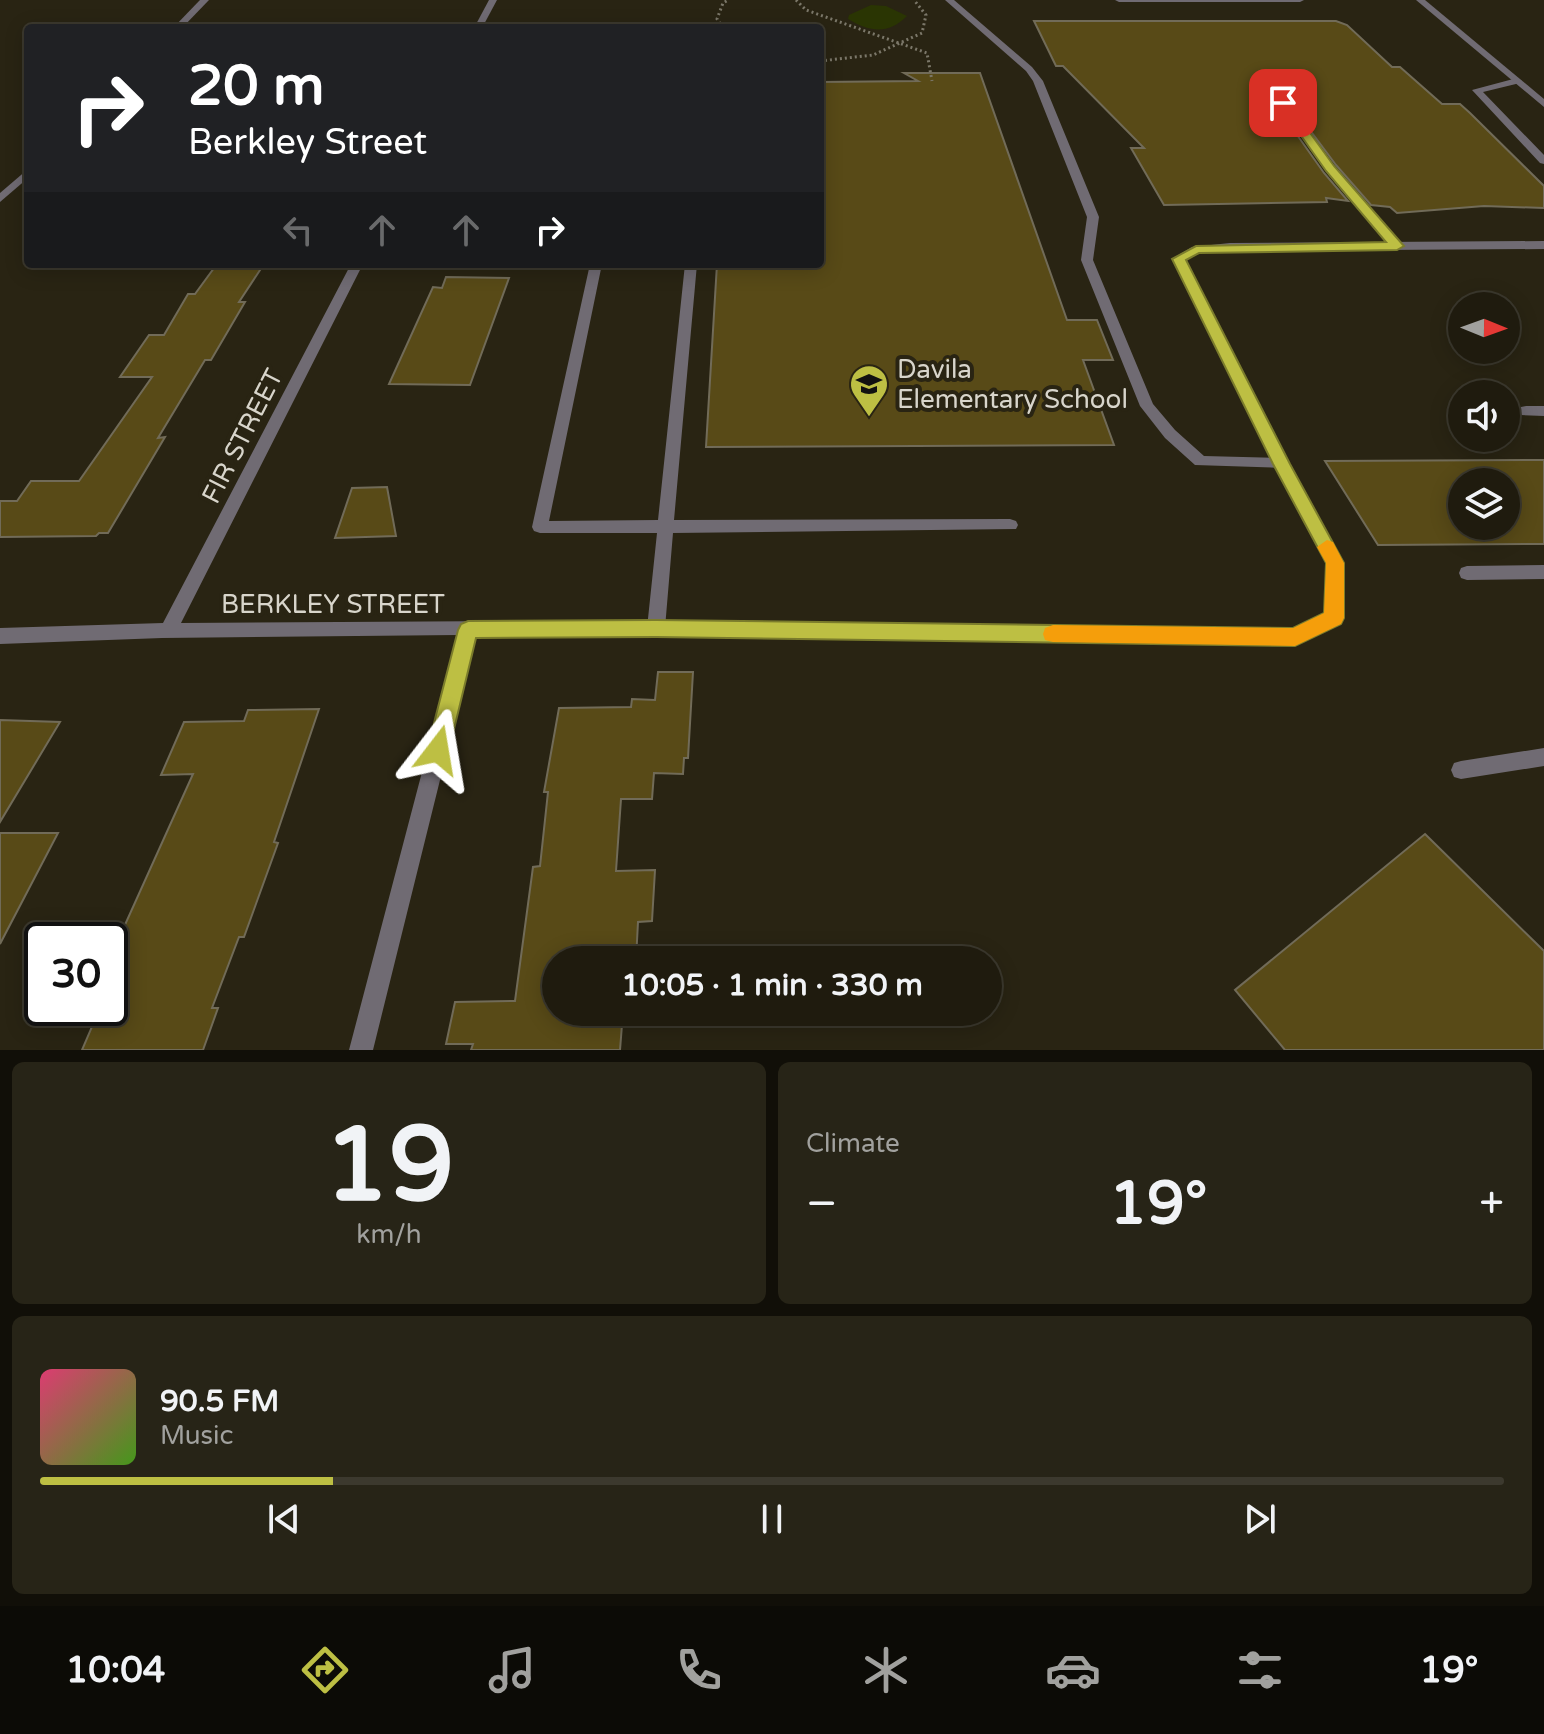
<!DOCTYPE html>
<html lang="en">
<head>
<meta charset="utf-8">
<style>
  body { margin:0; font-family:"Varela Round",sans-serif; background:#272417; color:#f1f3f6; height:100vh; display:flex; flex-direction:column; font-size:30px; white-space:nowrap }
  * { box-sizing:border-box; margin:0 }
  p { font-size:26px; color:#a1a19e }
  .icon { flex:none; width:44px; height:44px; fill:none; stroke:currentColor; stroke-width:2; stroke-linecap:round; stroke-linejoin:round }
  .map { position:relative; height:1050px; overflow:hidden }
  .panel { display:flex; flex-direction:column; gap:12px; padding:12px; background:#110f08; flex:1 }
  .panel>* { flex:none }
  .banner { position:absolute; left:24px; top:24px; width:800px; height:244px; border-radius:8px; box-shadow:0 4px 20px #0003,0 0 0 2px #3c392e; background:#202124; color:#fff; overflow:hidden }
  .needle { width:52px; rotate:91deg }
  .tools { position:absolute; left:1448px; top:292px; display:grid; gap:16px }
  .tools a { display:grid; place-items:center; width:72px; height:72px; border-radius:50%; background:#1f1b0e; box-shadow:0 4px 20px #0003,0 0 0 2px #3c392e; font-size:40px }
  .speed { position:absolute; left:24px; top:922px; display:flex; gap:16px; font-size:40px; font-weight:700; text-align:center }
  .speed>* { display:grid; place-content:center; width:104px; height:104px; border-radius:50%; background:#1f1b0e; box-shadow:0 4px 20px #0003,0 0 0 2px #3c392e; line-height:1 }
  .speed .limit { border:4px solid #111; border-radius:12px; background:#fff; color:#111 }
  .pin { position:absolute; display:grid; place-items:center; width:68px; height:68px; color:#fff; margin:-34px; border-radius:16px; box-shadow:0 4px 12px #0006 }
  .me { position:absolute; width:88px; margin:-44px; rotate:14deg; stroke-linejoin:round; filter:drop-shadow(0 0 6px #0008) }
  .turn { display:flex; align-items:center; gap:28px; height:168px; padding:0 32px; font-size:36px }
  .turn .icon { width:104px; height:104px; stroke-width:2.5 }
  .turn b { display:block; font-size:56px; line-height:68px }
  .lanes { display:flex; align-items:center; height:76px; padding:0 32px; background:#0003; justify-content:center; gap:40px; direction:ltr }
  .lanes .off { opacity:.35 }
  .big { font-size:60px; font-weight:800; line-height:1.1 }
  .panel .widget { flex:1; display:flex; flex-direction:column; justify-content:center; gap:12px; min-width:0; padding:0 28px; border-radius:12px; background:#272417 }
  .panel .dial { align-items:center; gap:0 }
  .dial b { font-size:104px; line-height:1 }
  .song { display:flex; align-items:center; gap:24px }
  .cover { width:96px; height:96px; border-radius:12px; background:linear-gradient(135deg,hsl(340 70% 55%),hsl(100 70% 35%)) }
  .played { height:8px; border-radius:4px; background:linear-gradient(90deg,#bdbf43 20%,#3c392e 20%) }
  .keys { display:flex; justify-content:space-around; direction:ltr }
  .heat { display:flex; justify-content:space-between; align-items:center; font-size:44px; direction:ltr }
  .panel .tiles { flex:1; display:grid; gap:12px; grid-template-columns:1fr 1fr }
  .widget:last-child { grid-column:span 2 }
  .trip { position:absolute; left:542px; top:946px; width:460px; height:80px; border-radius:40px; background:#1f1b0e; box-shadow:0 4px 20px #0003,0 0 0 2px #3c392e; font-weight:800; line-height:80px; text-align:center }
  .tabs { display:flex; height:128px; justify-content:space-around; align-items:center; background:#0c0b06; color:#a1a19e }
  .tabs .icon { width:56px; height:56px }
  .tabs .on { color:#bdbf43 }
  .tabs b { font-size:36px; color:#f1f3f6 }
  .map>svg:first-child { display:block }
  .green { fill:#2a3503 }
  .building { fill:#584a17; stroke:#716b58; stroke-width:2; fill-rule:evenodd }
  .lines { fill:none; stroke-linecap:round; stroke-linejoin:round }
  .path { stroke:#7b7769; stroke-width:3; stroke-dasharray:2 3; stroke-linecap:butt }
  .lane { fill:#706b73; fill-rule:evenodd }
  .street { fill:#706b73; fill-rule:evenodd }
  .route { fill:#bdbf43; stroke:#7b7c2c; stroke-width:2 }
  .slow { fill:#f59e0b }
  .labels { text-anchor:middle; stroke-width:8; stroke-linejoin:round; paint-order:stroke }
  .poi-label { font-size:26px; fill:#d8d5cb; stroke:#292413; text-anchor:start }
  .street-label { font-size:26px; fill:#d8d5cb; stroke:#292413 }
</style>
</head>
<body>
<div class="map">
<svg width="1544" height="1050" viewBox="0 0 1544 1050">
  <rect width="100%" height="100%" fill="#292413"/>
  <!-- green -->
  <path class="green" d="M 871,5 L 886,6 L 907,16 C 888,35 870,32 848,19 L 849,15 Z"/>
  <!-- building -->
  <g class="building">
    <path d="M 1034,21 L 1336,21 L 1347,25 L 1392,67 L 1400,67 L 1442,104 L 1460,104 L 1470,113 L 1544,186 L 1544,208 L 1484,206 L 1397,213 L 1390,207 L 1371,205 L 1336,165 L 1286,98 L 1278,99 L 1276,105 L 1324,173 L 1348,201 L 1326,198 L 1327,202 L 1164,205 L 1131,148 L 1144,148 L 1063,66 L 1056,66 Z"/>
    <path d="M 904,73 L 980,73 L 1067,320 L 1097,320 L 1113,360 L 1083,360 L 1114,445 L 706,447 L 717,264 L 820,264 L 820,82 L 918,81 Z"/>
    <path d="M 217,264 L 264,264 L 239,302 L 245,302 L 211,360 L 205,360 L 158,438 L 165,437 L 108,533 L 99,533 L 96,536 L 0,537 L 0,501 L 17,501 L 31,481 L 79,481 L 152,377 L 120,377 L 149,335 L 164,335 L 188,294 L 195,294 Z"/>
    <path d="M 446,277 L 509,278 L 470,385 L 389,384 L 433,287 L 442,288 Z"/>
    <path d="M 1544,460 L 1544,544 L 1378,545 L 1325,461 ZM 1462,482 L 1506,482 L 1506,526 L 1462,526 Z"/>
    <path d="M 387,487 L 396,536 L 335,538 L 352,488 Z"/>
    <path d="M 658,672 L 693,672 L 688,758 L 684,758 L 683,774 L 654,773 L 652,799 L 621,799 L 616,871 L 655,870 L 652,921 L 638,922 L 636,960 L 556,960 L 556,1012 L 623,1012 L 620,1050 L 471,1050 L 473,1044 L 446,1044 L 455,1002 L 515,1001 L 533,867 L 540,866 L 548,792 L 544,792 L 559,708 L 631,707 L 632,699 L 655,700 Z"/>
    <path d="M 319,709 L 274,842 L 278,843 L 244,937 L 239,937 L 212,1008 L 218,1008 L 203,1050 L 82,1050 L 100,1008 L 110,1008 L 110,958 L 193,774 L 161,775 L 184,722 L 244,721 L 248,710 Z"/>
    <path d="M 0,720 L 60,722 L 0,822 Z"/>
    <path d="M 0,833 L 58,833 L 0,944 Z"/>
    <path d="M 1425,834 L 1544,951 L 1544,1050 L 1285,1050 L 1235,990 Z"/>
  </g>
  <g class="lines">
    <!-- path -->
    <g class="path">
      <path d="M 796,0 L 806,10 L 927,53 L 932,81"/>
      <path d="M 723,28 L 717,19 L 723,3 L 728,0"/>
      <path d="M 820,61 L 873,55 L 922,33 L 926,15 L 914,0"/>
    </g>
    <!-- lane -->
    <g class="lane">
      <path d="M 945,0 L 954,0 L 1032,67 L 1043,81 L 1099,217 L 1093,260 L 1153,404 L 1175,430 L 1204,456 L 1281,458 L 1289,464 L 1286,468 L 1195,465 L 1165,438 L 1140,406 L 1081,260 L 1087,217 L 1033,81 L 1026,71 Z"/>
      <path d="M 1517,78 L 1522,81 L 1520,83 L 1483,92 L 1544,155 L 1544,164 L 1540,163 L 1472,90 Z"/>
      <path d="M 1280,101 L 1286,101 L 1334,167 L 1401,243 L 1401,249 L 1393,249 L 1326,171 L 1278,103 Z"/>
      <path d="M 590,264 L 602,264 L 549,521 L 658,520 L 685,264 L 697,264 L 674,520 L 1010,519 L 1016,521 L 1018,525 L 1016,529 L 673,533 L 665,628 L 662,633 L 656,635 L 650,633 L 647,628 L 657,533 L 540,533 L 534,531 L 532,527 Z"/>
      <path d="M 1526,406 L 1544,406 L 1544,416 L 1521,415 L 1519,411 L 1521,407 Z"/>
      <path d="M 1544,565 L 1544,579 L 1467,580 L 1461,578 L 1459,573 L 1461,568 L 1467,566 Z"/>
      <path d="M 1544,748 L 1544,766 L 1461,779 L 1454,777 L 1451,770 L 1454,763 L 1461,761 Z"/>
    </g>
    <!-- street -->
    <g class="street">
      <path d="M 200,0 L 209,0 L 182,28 L 173,28 Z"/>
      <path d="M 489,0 L 497,0 L 482,28 L 474,28 Z"/>
      <path d="M 1115,0 L 1304,0 L 1300,2 L 1119,2 Z"/>
      <path d="M 1416,0 L 1425,0 L 1544,99 L 1544,107 Z"/>
      <path d="M 28,169 L 28,178 L 0,202 L 0,193 Z"/>
      <path d="M 1544,241 L 1544,249 L 1230,251 L 1199,253 L 1185,260 L 1289,464 L 1343,563 L 1343,618 L 1340,623 L 1301,642 L 1295,645 L 476,635 L 373,1050 L 349,1050 L 458,635 L 162,638 L 0,644 L 0,628 L 163,623 L 351,264 L 363,264 L 181,623 L 648,620 L 1293,629 L 1325,614 L 1327,563 L 1273,464 L 1172,259 L 1192,247 L 1230,243 Z"/>
    </g>
  </g>
  <!-- route -->
  <path class="route" d="M 1283,100 L 1287,101 L 1334,166 L 1404,246 L 1397,250 L 1199,253 L 1186,260 L 1290,464 L 1344,563 L 1344,618 L 1341,624 L 1295,646 L 656,637 L 476,638 L 449,750 L 446,757 L 438,760 L 430,757 L 427,750 L 458,630 L 461,624 L 468,621 L 656,620 L 1293,628 L 1324,613 L 1326,563 L 1273,464 L 1172,259 L 1196,246 L 1386,242 L 1326,171 L 1278,103 Z"/>
  <!-- slow -->
  <path class="slow" d="M 1327,540 L 1333,542 L 1344,563 L 1344,618 L 1341,624 L 1295,646 L 1053,642 L 1045,640 L 1043,634 L 1045,628 L 1053,625 L 1293,628 L 1324,613 L 1326,563 L 1317,547 Z"/>
  <!-- icons -->
  <defs>
    <symbol id="school-pin" viewBox="-11 -11 22 30"><path d="M0 17L-7.5 6A9.5 9.5 0 1 1 7.5 6Z" fill="#bdbf43" stroke="#292413"/><path d="M0-5L7-2L0 1L-7-2ZM-4 1L0 2.5L4 1V4Q0 6-4 4Z" fill="#111"/></symbol>
  </defs>
  <g fill-rule="evenodd">
    <use href="#school-pin" x="847" y="362" width="44" height="60"/>
  </g>
  <g class="labels">
    <!-- poi labels -->
    <g class="poi-label">
      <text x="897" y="378">Davila<tspan x="897" dy="30">Elementary School</tspan></text>
    </g>
    <!-- street labels -->
    <g class="street-label">
      <text transform="translate(242 436) rotate(-63)" y="9">FIR STREET</text>
      <text x="333" y="613">BERKLEY STREET</text>
    </g>
  </g>
</svg>
<div class="tools">
<a><svg class="needle" viewBox="-14 -14 28 28"><path d="M0-13l5 13h-10z" fill="#e53935"/><path d="M0 13l5-13h-10z" fill="#a1a19e"/></svg></a>
<a><svg class="icon" aria-label="sound" viewBox="0 0 24 24"><path d="M4 9h4l5-4v14l-5-4H4zM17 9q2 3 0 6"/></svg></a>
<a><svg class="icon" aria-label="layers" viewBox="0 0 24 24"><path d="M12 4l9 5-9 5-9-5zM3 14l9 5 9-5"/></svg></a>
</div>
<div class="speed"><div class="limit">30</div></div>
<div class="pin" style="left:1283px;top:103px;background:#d93025"><svg class="icon" aria-label="arrive" viewBox="0 0 24 24"><path d="M6 21V4h12l-3 4 3 4H6"/></svg></div>
<svg class="me" style="left:438px;top:750px" viewBox="-20 -20 40 40"><path d="M0-17L14 15 0 8-14 15z" fill="#bdbf43" stroke="#fff" stroke-width="4"/></svg>
<div class="trip">10:05 · 1 min · 330 m</div>
<div class="banner">
<div class="turn"><svg class="icon" aria-label="right" viewBox="0 0 24 24"><path d="M7 20v-9h11M14 6l5 5-5 5"/></svg><div><b>20 m</b>Berkley Street</div></div>
<div class="lanes"><svg class="icon off" aria-label="left" viewBox="0 0 24 24"><path d="M17 20v-9H6M10 6l-5 5 5 5"/></svg><svg class="icon off" aria-label="ahead" viewBox="0 0 24 24"><path d="M12 20V5M6 11l6-6 6 6"/></svg><svg class="icon off" aria-label="ahead" viewBox="0 0 24 24"><path d="M12 20V5M6 11l6-6 6 6"/></svg><svg class="icon" aria-label="right" viewBox="0 0 24 24"><path d="M7 20v-9h11M14 6l5 5-5 5"/></svg></div>
</div>
</div>
<section class="panel">
<div class="tiles">
<div class="widget dial"><b>19</b><p>km/h</p></div>
<div class="widget"><p>Climate</p>
<div class="heat"><a>−</a><b class="big">19°</b><a>+</a></div>
</div>
<div class="widget">
<div class="song"><i class="cover"></i><div><b>90.5 FM</b><p>Music</p></div></div>
<div class="played"></div>
<div class="keys"><svg class="icon" aria-label="previous" viewBox="0 0 24 24"><path d="M18 5L8 12l10 7zM5 5v14"/></svg><svg class="icon" aria-label="pause" viewBox="0 0 24 24"><path d="M8 5v14M16 5v14"/></svg><svg class="icon" aria-label="next" viewBox="0 0 24 24"><path d="M6 5l10 7-10 7zM19 5v14"/></svg></div>
</div>
</div>
</section>
<nav class="tabs">
<b>10:04</b>
<svg class="icon on" aria-label="directions" viewBox="0 0 24 24"><path d="M12 3l9 9-9 9-9-9zM9 14v-3h6M13 9l2 2-2 2"/></svg>
<svg class="icon" aria-label="music" viewBox="0 0 24 24"><path d="M9 18V5l10-2v13"/><circle cx="6" cy="18" r="3"/><circle cx="16" cy="16" r="3"/></svg>
<svg class="icon" aria-label="phone" viewBox="0 0 24 24"><path d="M5 4h4l2 5-3 2q2 4 5 5l2-3 5 2v4C11 20 4 13 5 4z"/></svg>
<svg class="icon" aria-label="climate" viewBox="0 0 24 24"><path d="M12 3v18M4 7l16 10M4 17L20 7"/></svg>
<svg class="icon" aria-label="car" viewBox="0 0 24 24"><path d="M5 17H2v-5l4-1 3-4h7l3 4 3 1v5h-3M9 17h6M6 11h13"/><circle cx="7" cy="17" r="2"/><circle cx="17" cy="17" r="2"/></svg>
<svg class="icon" aria-label="filters" viewBox="0 0 24 24"><path d="M4 7h16M4 17h16"/><circle cx="9" cy="7" r="2"/><circle cx="15" cy="17" r="2"/></svg>
<b>19°</b>
</nav>
</body>
</html>
